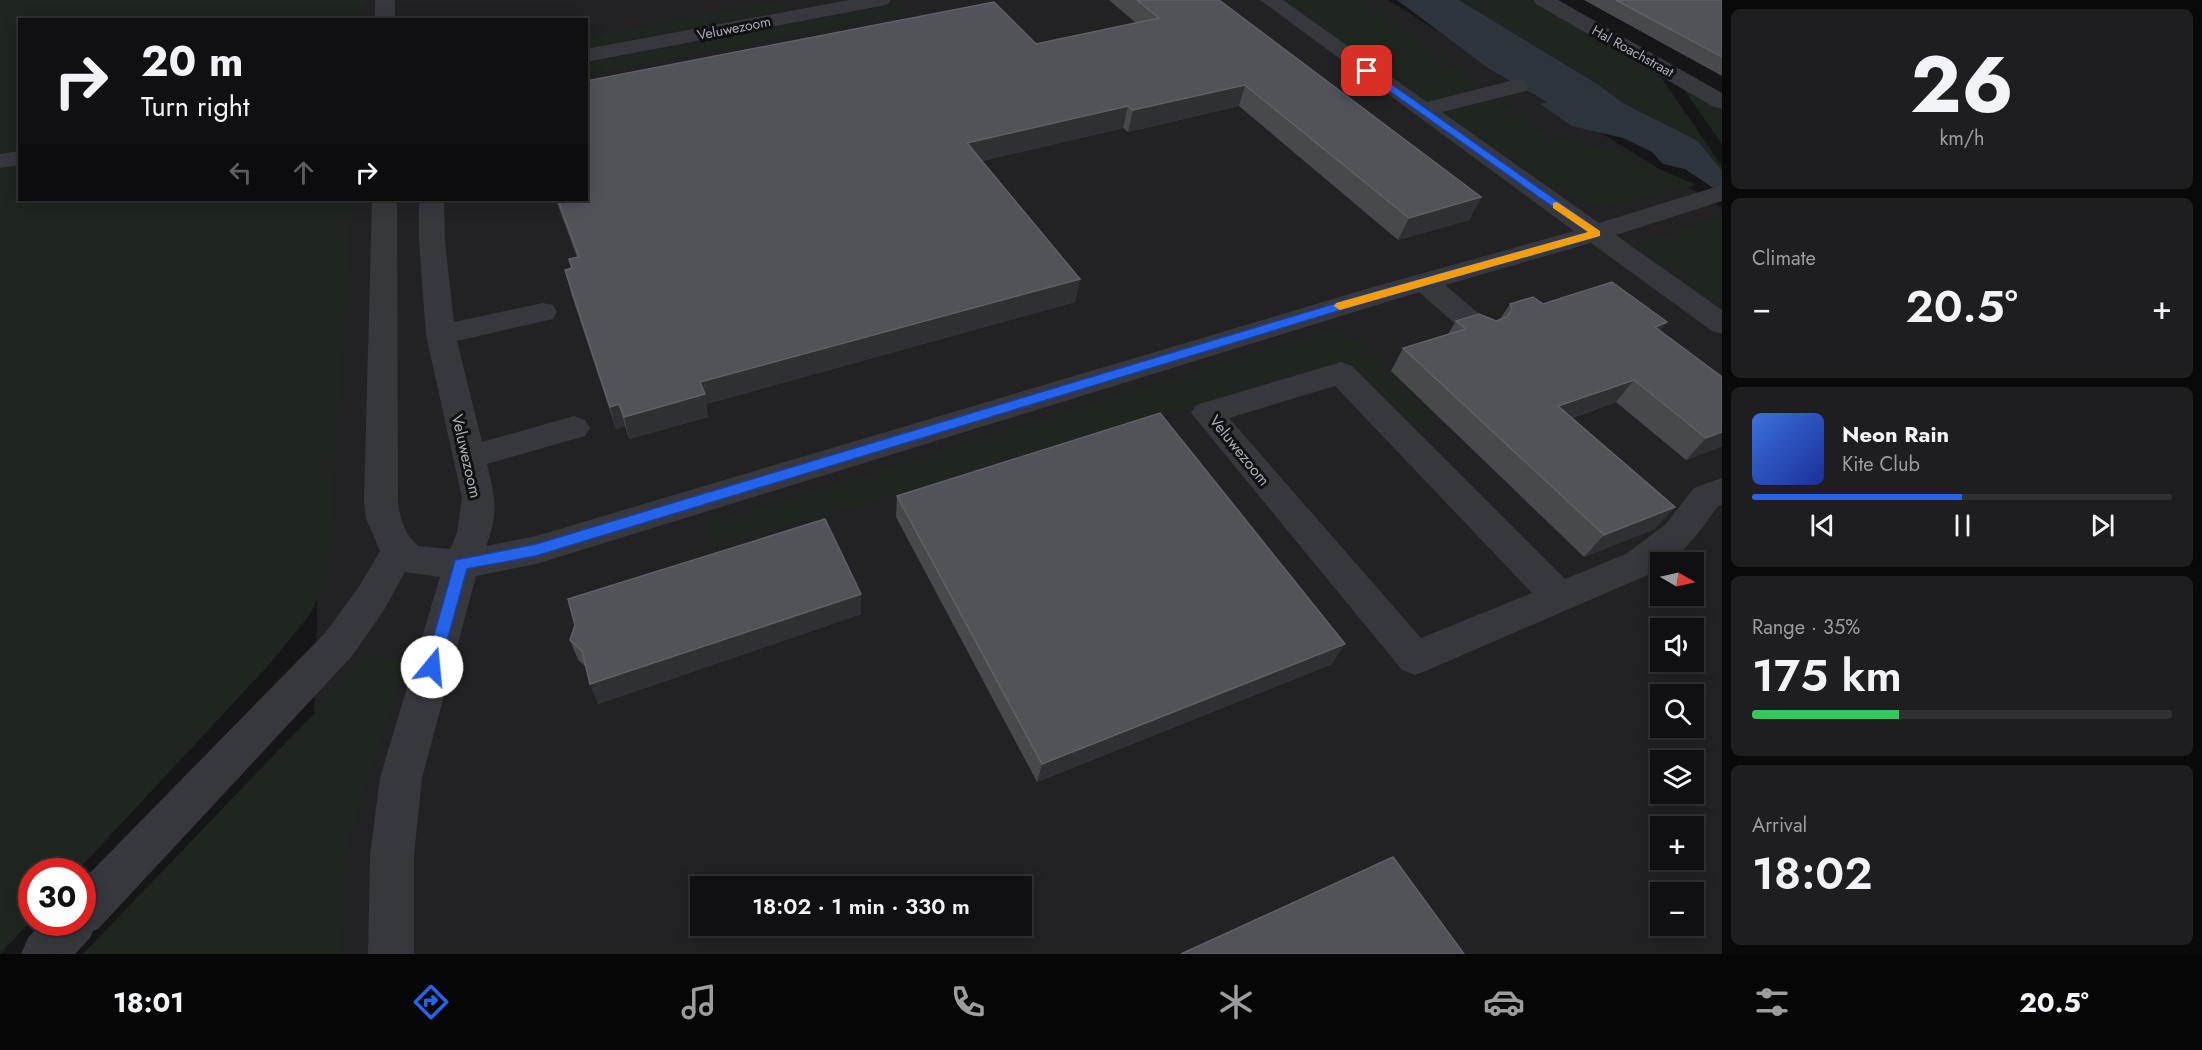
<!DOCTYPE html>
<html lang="en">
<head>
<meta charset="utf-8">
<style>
  body { margin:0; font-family:Jost,sans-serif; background:#1e1e20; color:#f1f3f6; height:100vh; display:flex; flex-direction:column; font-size:22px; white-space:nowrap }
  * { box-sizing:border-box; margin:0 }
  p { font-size:20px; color:#9c9d9f }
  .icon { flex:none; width:33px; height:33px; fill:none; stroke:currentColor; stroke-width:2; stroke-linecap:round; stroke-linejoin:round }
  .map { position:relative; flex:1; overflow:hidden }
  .sheet { display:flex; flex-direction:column; gap:9px; padding:9px; background:#09090a; width:480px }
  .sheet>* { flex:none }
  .top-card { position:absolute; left:18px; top:18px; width:570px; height:183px; border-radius:0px; box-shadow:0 3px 15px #0003,0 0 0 2px #303032; background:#101012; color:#f1f3f6; overflow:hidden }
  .needle { width:39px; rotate:99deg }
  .buttons { position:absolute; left:1650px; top:552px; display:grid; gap:12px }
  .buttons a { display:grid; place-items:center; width:54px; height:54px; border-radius:0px; background:#101012; box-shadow:0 3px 15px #0003,0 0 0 2px #303032; font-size:30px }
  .speed { position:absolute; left:18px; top:858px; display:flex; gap:12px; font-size:30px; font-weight:700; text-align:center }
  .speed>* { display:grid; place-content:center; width:78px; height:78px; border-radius:50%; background:#101012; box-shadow:0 3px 15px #0003,0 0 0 2px #303032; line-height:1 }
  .speed .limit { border:9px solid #d22; background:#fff; color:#111 }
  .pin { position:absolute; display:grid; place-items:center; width:51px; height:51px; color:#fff; margin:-26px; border-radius:12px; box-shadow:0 3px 9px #0006 }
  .me { position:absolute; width:66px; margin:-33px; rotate:17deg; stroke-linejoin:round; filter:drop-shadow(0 0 4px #0008) }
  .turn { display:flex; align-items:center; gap:21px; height:126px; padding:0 24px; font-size:27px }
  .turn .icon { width:78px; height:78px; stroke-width:2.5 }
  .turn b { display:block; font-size:42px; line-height:51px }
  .lanes { display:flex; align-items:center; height:57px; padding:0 24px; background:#0003; justify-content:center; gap:30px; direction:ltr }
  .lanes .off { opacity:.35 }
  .big { font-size:45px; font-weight:600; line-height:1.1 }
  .sheet .tile { flex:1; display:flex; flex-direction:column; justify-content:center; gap:9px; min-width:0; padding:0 21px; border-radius:9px; background:#1e1e20 }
  .sheet .dial { align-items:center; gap:0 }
  .dial b { font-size:78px; line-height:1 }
  .song { display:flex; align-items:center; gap:18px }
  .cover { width:72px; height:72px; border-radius:9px; background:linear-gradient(135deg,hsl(220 70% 55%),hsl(230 70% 35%)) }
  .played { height:6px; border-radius:3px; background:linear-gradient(90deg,#2563eb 50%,#303032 50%) }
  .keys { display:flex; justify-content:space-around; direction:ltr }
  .heat { display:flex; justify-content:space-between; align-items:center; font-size:33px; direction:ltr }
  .charge { height:9px; border-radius:4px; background:linear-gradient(90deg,#34c759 35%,#303032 0) }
  .trip { position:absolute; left:690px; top:876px; width:342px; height:60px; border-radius:0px; background:#101012; box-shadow:0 3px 15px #0003,0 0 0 2px #303032; font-weight:600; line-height:60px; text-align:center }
  .menu { display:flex; height:96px; justify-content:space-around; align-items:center; background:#060607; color:#9c9d9f }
  .menu .icon { width:42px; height:42px }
  .menu .selected { color:#2563eb }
  .menu b { font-size:27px; color:#f1f3f6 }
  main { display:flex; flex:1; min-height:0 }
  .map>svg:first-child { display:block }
  .built { fill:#222225; fill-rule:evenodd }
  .green { fill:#1e261f }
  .water { fill:#2c353c }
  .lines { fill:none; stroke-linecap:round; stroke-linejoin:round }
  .minor { fill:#37383d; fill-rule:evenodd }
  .wall { fill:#47494d }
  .shaded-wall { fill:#2f3033 }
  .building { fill:#525359; stroke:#5f6168; stroke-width:1.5 }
  .route { fill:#2563eb; stroke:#184099; stroke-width:1.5 }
  .slow { fill:#f59e0b }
  .labels { text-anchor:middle; stroke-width:6; stroke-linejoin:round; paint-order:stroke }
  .far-street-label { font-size:14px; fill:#a8adb8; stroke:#111113 }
  .street-label { font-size:16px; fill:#a8adb8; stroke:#111113 }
</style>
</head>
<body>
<main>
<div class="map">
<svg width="1722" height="954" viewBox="0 0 1722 954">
  <rect width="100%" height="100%" fill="#161618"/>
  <!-- built -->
  <path class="built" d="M 335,0 L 1388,0 L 1722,208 L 1722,954 L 307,954 L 329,200 L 586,200 L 586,20 L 334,19 ZM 1660,562 L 1694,562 L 1694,596 L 1660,596 ZM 1660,628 L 1694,628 L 1694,662 L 1660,662 ZM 1660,694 L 1694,694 L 1694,728 L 1660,728 ZM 1660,760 L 1694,760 L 1694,794 L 1660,794 ZM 1660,826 L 1694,826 L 1694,860 L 1660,860 ZM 700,886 L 1022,886 L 1022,926 L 700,926 ZM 1660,892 L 1694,892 L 1694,926 L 1660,926 Z"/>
  <!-- green -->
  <g class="green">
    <path d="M 0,0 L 365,0 L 365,19 L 20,20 L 20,200 L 352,200 L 327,580 L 309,616 L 267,667 L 77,871 L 32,872 L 31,921 L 0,954 Z"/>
    <path d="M 784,0 L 789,8 L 587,48 L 587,37 Z"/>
    <path d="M 1282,0 L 1362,0 L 1545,135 L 1624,154 L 1694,184 L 1693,186 L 1598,208 L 1559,192 Z"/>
    <path d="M 1459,0 L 1532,0 L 1656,70 L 1722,166 L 1722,171 L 1698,141 L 1623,103 L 1599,85 Z"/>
    <path d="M 891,5 L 910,13 L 587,75 L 587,63 Z"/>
    <path d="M 1680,84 L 1722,108 L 1722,144 Z"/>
    <path d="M 1722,216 L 1722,308 L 1633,245 Z"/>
    <path d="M 1337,331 L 1358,340 L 1437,420 L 1416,427 L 1348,362 L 713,548 L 707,524 L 1316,333 Z"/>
    <path d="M 370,655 L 407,660 L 345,852 L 341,954 L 83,954 Z"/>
  </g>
  <!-- water -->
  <path class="water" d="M 1397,0 L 1459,0 L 1599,85 L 1623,103 L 1698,141 L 1722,171 L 1722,194 L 1685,169 L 1663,164 L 1652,152 L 1623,138 L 1572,126 L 1540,104 L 1547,102 L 1488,68 Z"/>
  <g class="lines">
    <!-- minor -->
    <g class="minor">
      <rect x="375" y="0" width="20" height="20"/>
      <path d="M 849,0 L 891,0 L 888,4 L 881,6 L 586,62 L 586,49 Z"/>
      <path d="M 1260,0 L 1283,0 L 1427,102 L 1518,79 L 1526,81 L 1529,86 L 1526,91 L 1442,112 L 1599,223 L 1722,185 L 1722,201 L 1616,235 L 1722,310 L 1722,334 L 1712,331 L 1591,243 L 1445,285 L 1491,324 L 1496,331 L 1491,338 L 1481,341 L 1471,338 L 1419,292 L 536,564 L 476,576 L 422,778 L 414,855 L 414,954 L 368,954 L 370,855 L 380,778 L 440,577 L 405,572 L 384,610 L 352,656 L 98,929 L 93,931 L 90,938 L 75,954 L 21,954 L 28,938 L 42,922 L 82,922 L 82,881 L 326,632 L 358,588 L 380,551 L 366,518 L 364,501 L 372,200 L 397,200 L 398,501 C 400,519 404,533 418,546 L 450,549 L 457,533 L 462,498 L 426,335 L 419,242 L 419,200 L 444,200 L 445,242 L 454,322 L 543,303 L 553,305 L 557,312 L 553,319 L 457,341 L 482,442 L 574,416 L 585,420 L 590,428 L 585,436 L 487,464 C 495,496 499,514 486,546 L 536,536 L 1370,288 L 1574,231 Z"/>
      <path d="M 1533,0 L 1558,0 L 1722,93 L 1722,109 L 1714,107 L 1536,4 Z"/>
      <path d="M 20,151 L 20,165 L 0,168 L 0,154 Z"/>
      <path d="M 1341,362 L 1352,366 L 1565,579 L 1626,554 L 1666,524 L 1694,488 L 1722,478 L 1722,505 L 1718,506 C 1706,522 1681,562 1660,562 L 1660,567 L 1650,574 L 1428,670 L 1415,675 L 1402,670 L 1191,413 L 1196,405 ZM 1335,386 L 1532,593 L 1421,638 L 1229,418 Z"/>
    </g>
  </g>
  <!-- wall -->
  <g class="wall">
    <path d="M 1109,0 L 1219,0 L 1481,197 L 1469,220 L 1398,240 L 1239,106 L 1128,132 L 1123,128 L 982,161 L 1080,279 L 1075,302 L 706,404 L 708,417 L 629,439 L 625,426 L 616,429 L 571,293 L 565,270 L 572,269 L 569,259 L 577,257 L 556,200 L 586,200 L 1036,44 L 1136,23 Z"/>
    <path d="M 1584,0 L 1722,0 L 1722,76 Z"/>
    <path d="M 1510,304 L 1543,304 L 1660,331 L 1722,446 L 1686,460 L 1616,402 L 1572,418 L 1675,507 L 1654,529 L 1584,557 L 1391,371 L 1403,348 L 1448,334 L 1456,321 L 1496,321 L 1500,319 Z"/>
    <path d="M 897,496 L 1332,664 L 1037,782 L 896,517 Z"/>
    <path d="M 861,614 L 598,704 L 586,667 L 578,660 L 570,640 L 575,625 Z"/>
  </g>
  <!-- shaded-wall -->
  <g class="shaded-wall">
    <path d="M 1245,85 L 1239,106 L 1128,132 L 1133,110 Z"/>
    <path d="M 1128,106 L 1123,128 L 965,165 L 967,143 Z"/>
    <path d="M 1481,197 L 1469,220 L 1398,240 L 1409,218 Z"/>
    <path d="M 1080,279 L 1075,302 L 706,404 L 708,417 L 629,439 L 624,417 L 700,382 Z"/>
    <path d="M 1667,322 L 1649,345 L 1655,327 Z"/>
    <path d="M 1634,380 L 1616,402 L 1542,428 L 1558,406 Z"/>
    <path d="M 619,404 L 625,426 L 616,429 L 610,407 Z"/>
    <path d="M 1722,432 L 1722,446 L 1686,460 L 1706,438 Z"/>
    <path d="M 1675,507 L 1654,529 L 1584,557 L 1604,535 Z"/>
    <path d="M 861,594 L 861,614 L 598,704 L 590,684 Z"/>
    <path d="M 1345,644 L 1332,664 L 1037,782 L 1042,764 Z"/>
  </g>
  <!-- building -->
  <g class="building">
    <path d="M 1137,0 L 1219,0 L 1481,197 L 1409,218 L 1245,85 L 1133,110 L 1128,106 L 967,143 L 1080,279 L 700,382 L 705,394 L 624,417 L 619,404 L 610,407 L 565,270 L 572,268 L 569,259 L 579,257 L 558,200 L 586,200 L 586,81 L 994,2 L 1036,44 L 1159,18 Z"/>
    <path d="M 1616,0 L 1722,0 L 1722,57 Z"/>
    <path d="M 1612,282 L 1667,322 L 1655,327 L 1722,377 L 1722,432 L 1706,438 L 1634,380 L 1558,406 L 1675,507 L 1604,535 L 1403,348 L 1466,329 L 1456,321 L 1479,314 L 1496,321 L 1507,317 L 1512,309 L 1510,304 L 1533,297 L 1543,304 Z"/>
    <path d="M 1160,413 L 1345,644 L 1042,764 L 897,496 Z"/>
    <path d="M 825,519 L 861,594 L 590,684 L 582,651 L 570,640 L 575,625 L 568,599 Z"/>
    <path d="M 1393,857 L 1464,954 L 1181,954 Z"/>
  </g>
  <!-- route -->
  <path class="route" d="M 1364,69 L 1370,69 L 1600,231 L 1600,236 L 1361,304 L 536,556 L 467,569 L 440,667 L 438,672 L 432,674 L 427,672 L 425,667 L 455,560 L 536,544 L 1353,298 L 1588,232 L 1364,73 Z"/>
  <!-- slow -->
  <path class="slow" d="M 1557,202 L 1600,231 L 1600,236 L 1340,310 L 1334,306 L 1336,303 L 1588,232 L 1553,208 L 1553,203 Z"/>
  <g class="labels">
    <!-- far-street labels -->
    <g class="far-street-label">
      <text transform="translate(734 28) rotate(-11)" y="5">Veluwezoom</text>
      <text transform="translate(1633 51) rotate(29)" y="5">Hal Roachstraat</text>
    </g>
    <!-- street labels -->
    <g class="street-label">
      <text transform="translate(1240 450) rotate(51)" y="6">Veluwezoom</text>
      <text transform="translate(467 456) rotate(77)" y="6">Veluwezoom</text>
    </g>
  </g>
</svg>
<div class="buttons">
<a><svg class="needle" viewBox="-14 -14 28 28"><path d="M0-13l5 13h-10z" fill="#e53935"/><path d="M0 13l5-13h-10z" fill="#9c9d9f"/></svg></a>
<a><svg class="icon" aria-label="sound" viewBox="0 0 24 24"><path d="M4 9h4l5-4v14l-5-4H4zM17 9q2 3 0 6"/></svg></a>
<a><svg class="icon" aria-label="search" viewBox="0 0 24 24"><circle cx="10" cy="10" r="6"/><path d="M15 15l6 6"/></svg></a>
<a><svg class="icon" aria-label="layers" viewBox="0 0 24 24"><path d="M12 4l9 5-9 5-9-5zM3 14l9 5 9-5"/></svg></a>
<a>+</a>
<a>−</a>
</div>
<div class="speed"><div class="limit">30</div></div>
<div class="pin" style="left:1367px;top:71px;background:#d93025"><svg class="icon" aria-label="arrive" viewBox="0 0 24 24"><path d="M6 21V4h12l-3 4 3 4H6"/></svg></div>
<svg class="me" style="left:432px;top:667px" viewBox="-20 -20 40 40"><circle r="19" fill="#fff"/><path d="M0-13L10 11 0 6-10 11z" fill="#2563eb"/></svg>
<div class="trip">18:02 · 1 min · 330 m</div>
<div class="top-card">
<div class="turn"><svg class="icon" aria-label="right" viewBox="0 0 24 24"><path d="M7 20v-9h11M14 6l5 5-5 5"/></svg><div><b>20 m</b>Turn right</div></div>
<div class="lanes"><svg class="icon off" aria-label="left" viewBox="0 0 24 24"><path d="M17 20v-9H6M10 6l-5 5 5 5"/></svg><svg class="icon off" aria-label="ahead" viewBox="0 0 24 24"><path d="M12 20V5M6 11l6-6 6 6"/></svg><svg class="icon" aria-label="right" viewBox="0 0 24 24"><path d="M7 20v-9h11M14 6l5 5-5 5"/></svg></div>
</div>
</div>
<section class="sheet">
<div class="tile dial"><b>26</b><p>km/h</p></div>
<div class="tile"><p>Climate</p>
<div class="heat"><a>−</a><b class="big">20.5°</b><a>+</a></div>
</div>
<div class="tile">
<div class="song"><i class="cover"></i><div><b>Neon Rain</b><p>Kite Club</p></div></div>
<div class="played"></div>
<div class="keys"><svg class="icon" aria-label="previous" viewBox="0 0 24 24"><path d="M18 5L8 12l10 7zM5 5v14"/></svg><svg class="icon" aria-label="pause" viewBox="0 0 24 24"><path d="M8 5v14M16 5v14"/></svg><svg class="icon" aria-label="next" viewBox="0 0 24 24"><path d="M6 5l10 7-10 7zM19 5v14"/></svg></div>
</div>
<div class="tile"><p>Range · 35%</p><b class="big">175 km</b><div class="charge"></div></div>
<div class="tile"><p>Arrival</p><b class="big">18:02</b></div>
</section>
</main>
<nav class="menu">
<b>18:01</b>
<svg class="icon selected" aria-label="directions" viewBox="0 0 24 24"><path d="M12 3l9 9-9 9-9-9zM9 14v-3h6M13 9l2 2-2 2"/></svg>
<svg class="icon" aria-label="music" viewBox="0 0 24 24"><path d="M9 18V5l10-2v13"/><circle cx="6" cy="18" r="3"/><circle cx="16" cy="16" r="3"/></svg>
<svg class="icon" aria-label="phone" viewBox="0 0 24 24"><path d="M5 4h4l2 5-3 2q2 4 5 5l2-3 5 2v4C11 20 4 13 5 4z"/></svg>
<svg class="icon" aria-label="climate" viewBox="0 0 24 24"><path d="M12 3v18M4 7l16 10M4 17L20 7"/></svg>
<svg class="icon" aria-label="car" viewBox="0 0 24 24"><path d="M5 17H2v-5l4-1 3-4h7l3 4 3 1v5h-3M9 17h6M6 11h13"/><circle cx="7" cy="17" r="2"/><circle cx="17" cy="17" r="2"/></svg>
<svg class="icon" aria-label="filters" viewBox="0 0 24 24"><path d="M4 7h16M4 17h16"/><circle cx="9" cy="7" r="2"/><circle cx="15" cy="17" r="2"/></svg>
<b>20.5°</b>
</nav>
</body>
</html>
